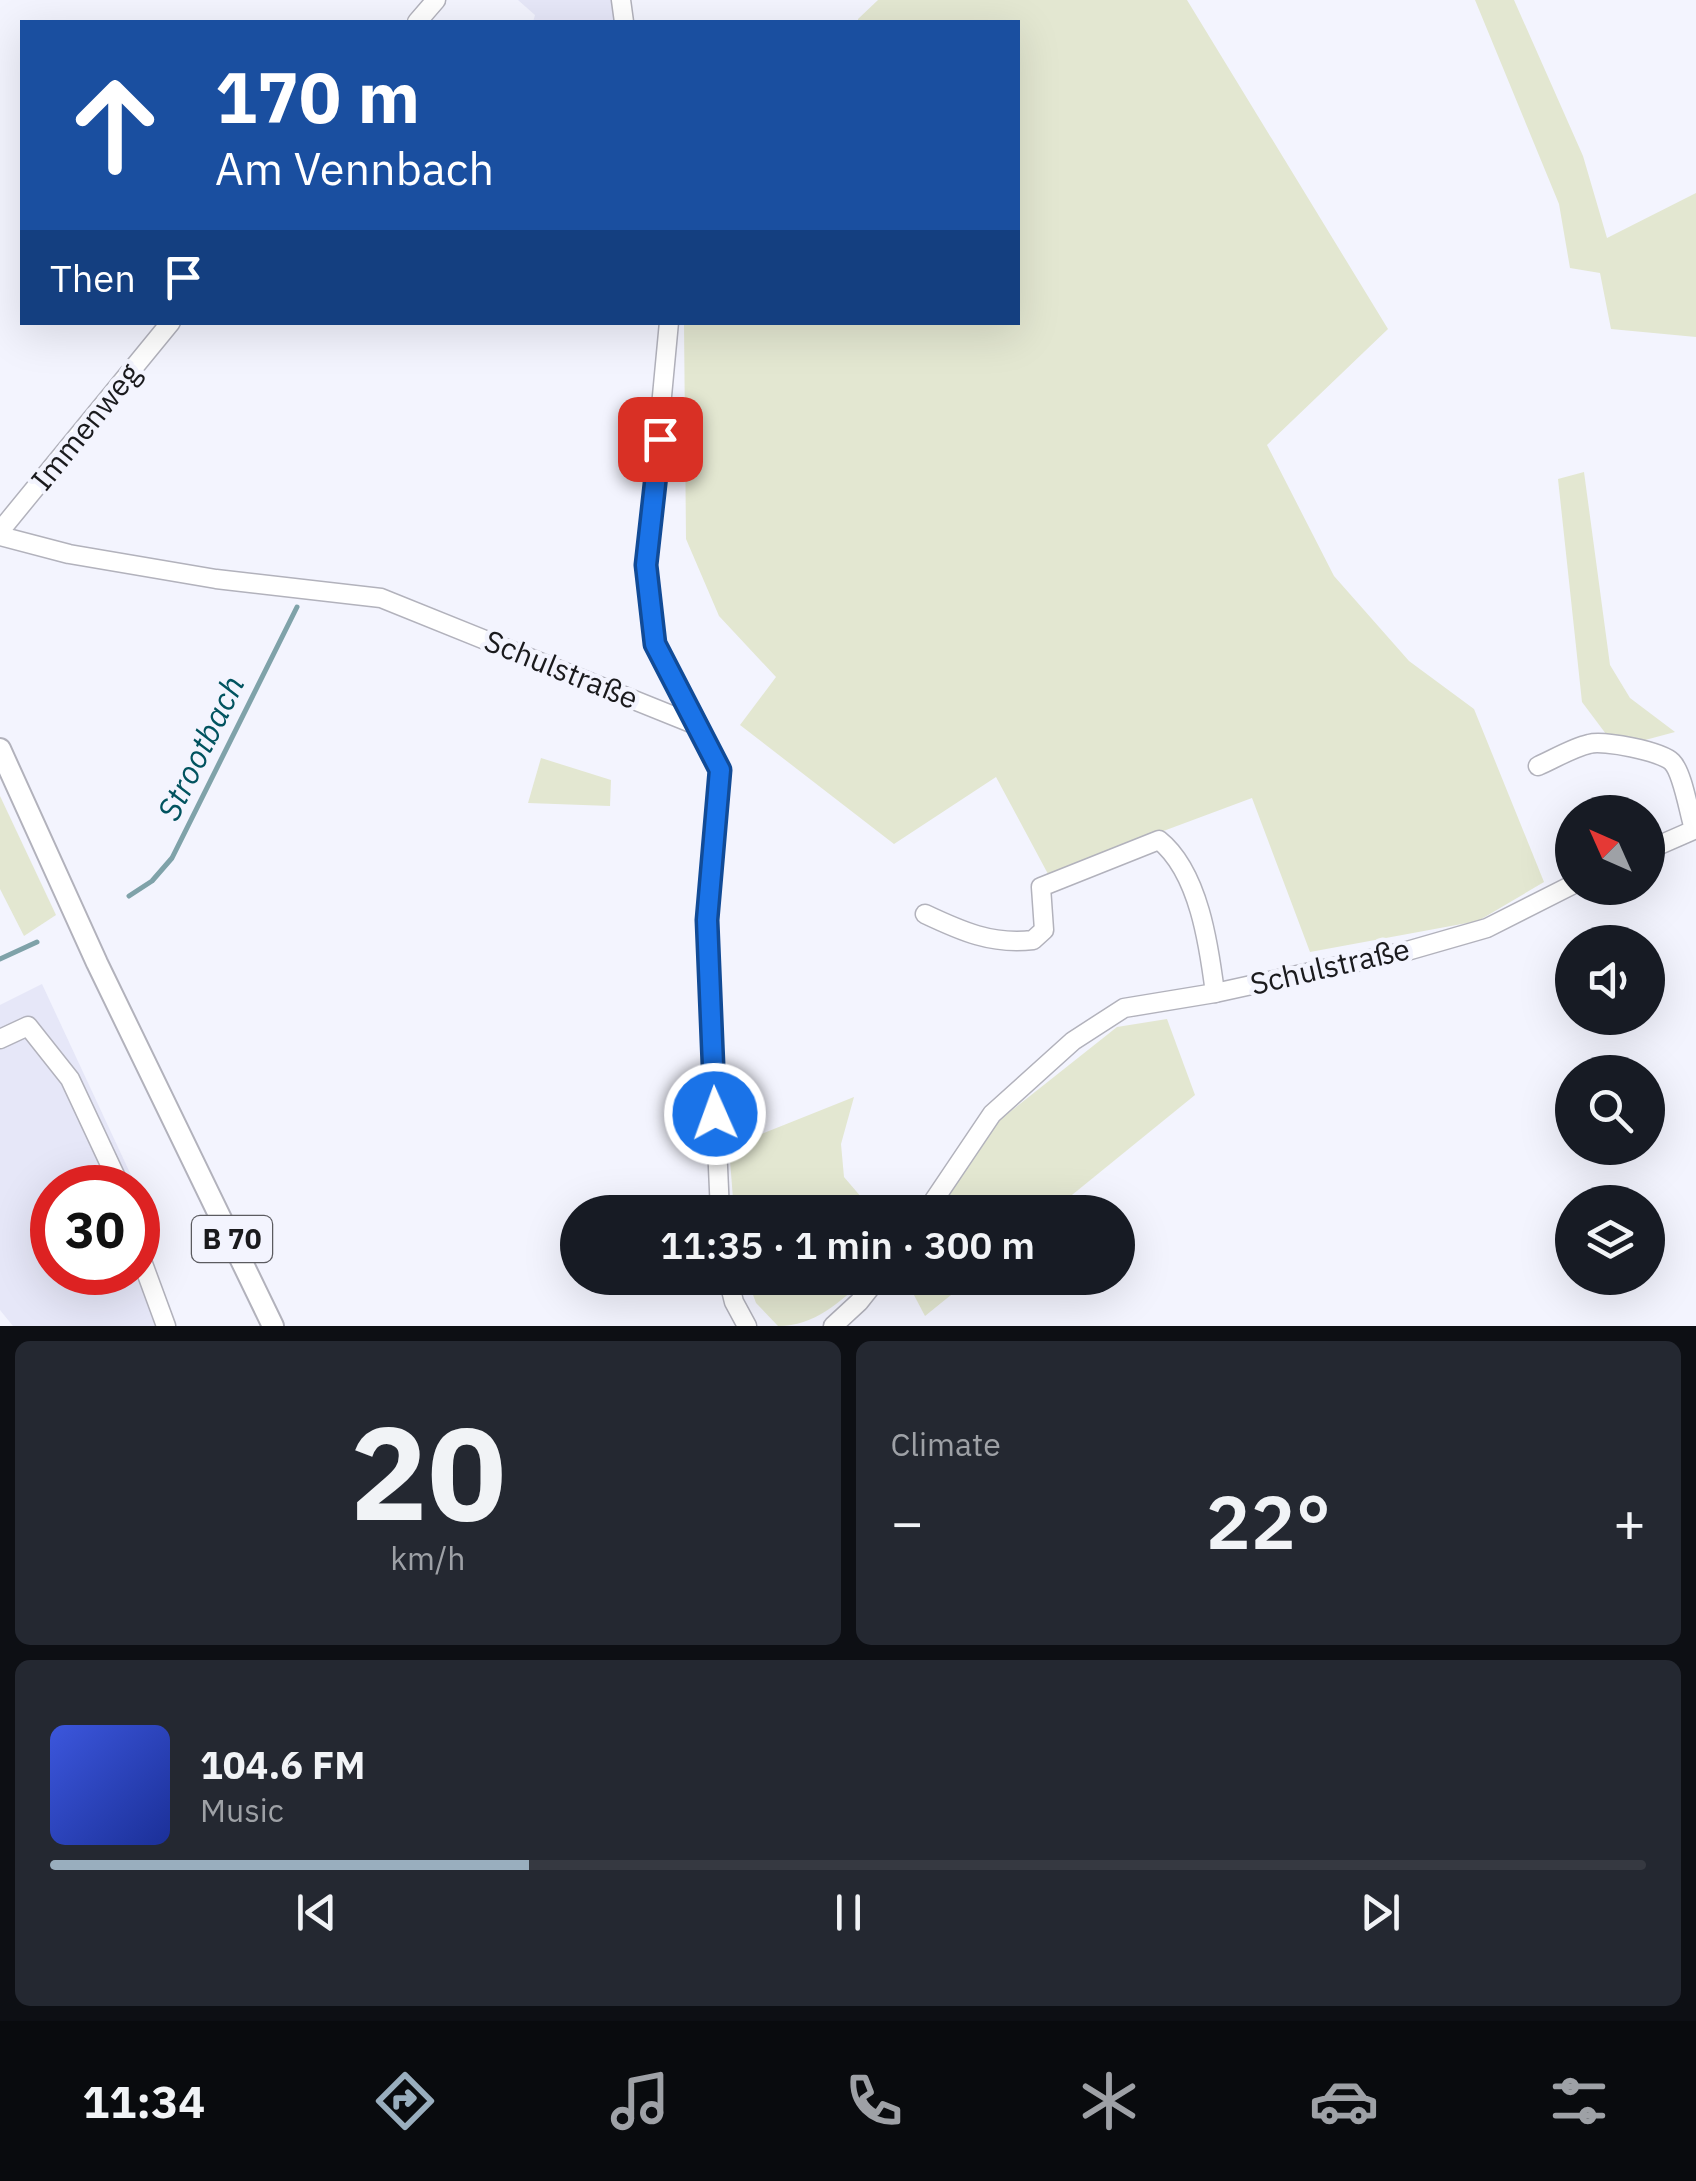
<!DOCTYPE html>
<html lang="en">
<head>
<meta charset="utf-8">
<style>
  body { margin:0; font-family:"IBM Plex Sans",sans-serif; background:#242831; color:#f1f3f6; height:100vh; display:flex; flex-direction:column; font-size:38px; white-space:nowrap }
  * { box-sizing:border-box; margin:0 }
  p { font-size:32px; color:#9ea1a6 }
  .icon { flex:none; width:55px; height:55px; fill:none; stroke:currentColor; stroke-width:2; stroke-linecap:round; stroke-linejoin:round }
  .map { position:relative; height:1326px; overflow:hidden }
  .sheet { display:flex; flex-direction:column; gap:15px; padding:15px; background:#0d0f14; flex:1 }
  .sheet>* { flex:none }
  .banner { position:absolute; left:20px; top:20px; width:1000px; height:305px; border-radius:0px; box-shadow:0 10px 40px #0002; background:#1a4fa0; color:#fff; overflow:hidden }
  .needle { width:65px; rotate:315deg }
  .tools { position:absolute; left:1555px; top:795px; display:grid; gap:20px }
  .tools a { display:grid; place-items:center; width:110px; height:110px; border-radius:50%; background:#171b24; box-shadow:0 10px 40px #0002; font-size:50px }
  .speed { position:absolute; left:30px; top:1165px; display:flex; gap:20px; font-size:50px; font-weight:700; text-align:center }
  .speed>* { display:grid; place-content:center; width:130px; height:130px; border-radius:50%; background:#171b24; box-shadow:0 10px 40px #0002; line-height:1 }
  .speed .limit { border:15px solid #d22; background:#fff; color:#111 }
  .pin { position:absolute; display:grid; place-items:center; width:85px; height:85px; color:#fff; margin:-42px; border-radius:20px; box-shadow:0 5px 15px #0006 }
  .me { position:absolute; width:110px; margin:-55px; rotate:358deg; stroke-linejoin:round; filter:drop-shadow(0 0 8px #0008) }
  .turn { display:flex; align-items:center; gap:35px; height:210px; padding:0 30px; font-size:45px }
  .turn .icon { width:130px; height:130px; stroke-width:2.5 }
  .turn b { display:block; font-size:70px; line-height:85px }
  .then { display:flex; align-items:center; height:95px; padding:0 30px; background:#0003; gap:20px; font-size:38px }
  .big { font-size:75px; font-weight:600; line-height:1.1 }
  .sheet .card { flex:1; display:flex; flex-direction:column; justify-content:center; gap:15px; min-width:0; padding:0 35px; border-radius:15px; background:#242831 }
  .sheet .dial { align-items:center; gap:0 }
  .dial b { font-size:130px; line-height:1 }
  .song { display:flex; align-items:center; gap:30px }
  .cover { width:120px; height:120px; border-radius:15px; background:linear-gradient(135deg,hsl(230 70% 55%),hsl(230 70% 35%)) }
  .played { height:10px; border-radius:5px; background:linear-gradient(90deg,#99aebe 30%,#363941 30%) }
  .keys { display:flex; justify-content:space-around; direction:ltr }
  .heat { display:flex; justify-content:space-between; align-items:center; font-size:55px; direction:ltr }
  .sheet .tiles { flex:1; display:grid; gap:15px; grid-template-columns:1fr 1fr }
  .card:last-child { grid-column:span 2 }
  .trip { position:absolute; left:560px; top:1195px; width:575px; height:100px; border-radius:50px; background:#171b24; box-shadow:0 10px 40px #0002; font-weight:600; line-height:100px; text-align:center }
  .tabs { display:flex; height:160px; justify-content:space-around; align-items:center; background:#090b0e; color:#9ea1a6 }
  .tabs .icon { width:70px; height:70px }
  .tabs .current { color:#99aebe }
  .tabs b { font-size:45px; color:#f1f3f6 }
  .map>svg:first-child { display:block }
  .built { fill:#e6e7f8 }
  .green { fill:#e3e7d1 }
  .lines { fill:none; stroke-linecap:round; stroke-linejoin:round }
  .stream { stroke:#7fa2a9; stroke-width:5 }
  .minor-casing { stroke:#b2b2bc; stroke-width:21 }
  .major-casing { stroke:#b2b2bc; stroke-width:24 }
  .minor { stroke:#fff; stroke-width:18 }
  .major { stroke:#fff; stroke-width:20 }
  .route-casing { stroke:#114b97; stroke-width:25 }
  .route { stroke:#1a73e8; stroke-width:18 }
  .labels { text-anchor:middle; stroke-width:9; stroke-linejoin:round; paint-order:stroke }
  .shield { fill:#f3f4fe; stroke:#5b5b60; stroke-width:2.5 }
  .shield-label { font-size:28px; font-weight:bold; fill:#1a1a1d }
  .street-label { font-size:30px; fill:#1a1a1d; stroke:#f3f4fe }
  .water-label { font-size:32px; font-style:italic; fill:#01535f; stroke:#f3f4fe }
</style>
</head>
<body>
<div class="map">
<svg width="1696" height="1326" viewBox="0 0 1696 1326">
  <rect width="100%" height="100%" fill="#f3f4fe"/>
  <!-- built -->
  <g class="built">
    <path d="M 518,0 L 615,0 L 618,22 L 533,22 L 535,15 Z"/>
    <path d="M 42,984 L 137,1188 L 52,1188 L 52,1272 L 138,1272 L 138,1188 L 145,1203 L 146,1255 L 174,1326 L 13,1326 L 0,1310 L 0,1005 Z"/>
  </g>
  <!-- green -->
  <g class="green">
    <path d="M 878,0 L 1187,0 L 1388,329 L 1267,445 L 1334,576 L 1409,661 L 1474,709 L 1544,882 L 1478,921 L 1310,952 L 1252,798 L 1048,874 L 996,777 L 894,844 L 740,725 L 776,677 L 719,616 L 686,539 L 684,323 L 1018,322 L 1018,22 L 858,22 L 858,19 Z"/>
    <path d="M 1475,0 L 1514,0 L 1583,156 L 1607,238 L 1696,193 L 1696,337 L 1611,329 L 1600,273 L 1570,268 L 1559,204 Z"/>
    <path d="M 1584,472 L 1610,665 L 1630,698 L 1675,732 L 1634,743 L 1609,738 L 1582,702 L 1558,479 Z"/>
    <path d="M 541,758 L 611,780 L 610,806 L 528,803 Z"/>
    <path d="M 0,796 L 56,915 L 24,936 L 0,889 Z"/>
    <path d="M 1167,1019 L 1195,1095 L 1051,1212 L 936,1212 L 997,1122 L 1117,1027 Z"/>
    <path d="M 854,1097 L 841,1144 L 844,1177 L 868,1205 L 888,1207 L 915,1201 L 908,1212 L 734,1212 L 729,1147 Z"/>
    <path d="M 747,1278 L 865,1278 C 841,1302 814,1326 778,1326 L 756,1303 Z"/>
    <path d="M 905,1278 L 972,1278 L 925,1316 Z"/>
  </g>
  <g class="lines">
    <!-- stream -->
    <g class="stream">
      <path d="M 129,896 L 152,881 L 172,858 L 297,607"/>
      <path d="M 0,959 L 37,942"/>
    </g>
    <defs>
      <g id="minor">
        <path d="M 621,0 L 624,22"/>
        <path d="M 417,22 L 436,0"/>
        <path d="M 669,322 L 646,565 L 655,643 L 696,725"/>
        <path d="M 0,531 L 171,322"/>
        <path d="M 0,536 L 69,554 L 216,579 L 381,598 L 696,725 L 720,770 L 707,920 L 720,1212"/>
        <path d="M 1538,766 C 1554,759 1572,748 1589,744 C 1603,740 1661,751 1672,762 C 1683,773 1689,814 1694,829"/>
        <path d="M 1648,850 L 1696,829"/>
        <path d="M 925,914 C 961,931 992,945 1033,940 L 1044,930 L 1041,887 L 1159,840 C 1199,872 1209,946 1215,993"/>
        <path d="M 0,1039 L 28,1026 L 70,1079 L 121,1188"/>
        <path d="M 926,1212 L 992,1114 L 1073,1041 L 1124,1008 L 1215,993 L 1407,951 L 1487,928 L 1572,885"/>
        <path d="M 138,1250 L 166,1326"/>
        <path d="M 728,1278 L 734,1302 L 747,1326"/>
        <path d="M 833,1326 L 859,1302 L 878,1278"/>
      </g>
      <path id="major" d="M 0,749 L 97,963 L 273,1326"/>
    </defs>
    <!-- minor casing -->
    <use href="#minor" class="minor-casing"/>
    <!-- major casing -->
    <use href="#major" class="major-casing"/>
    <!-- minor -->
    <use href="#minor" class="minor"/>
    <!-- major -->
    <use href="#major" class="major"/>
  </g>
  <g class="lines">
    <defs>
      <path id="route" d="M 660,439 L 646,565 L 655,644 L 720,770 L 707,920 L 715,1114"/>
    </defs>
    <!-- route casing -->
    <use href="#route" class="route-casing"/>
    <!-- route -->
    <use href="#route" class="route"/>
  </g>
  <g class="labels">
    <!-- shield labels -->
    <rect class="shield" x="192" y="1216" width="80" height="46" rx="8"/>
    <g class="shield-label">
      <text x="232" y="1249">B 70</text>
    </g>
    <!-- street labels -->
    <g class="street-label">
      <text transform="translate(86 427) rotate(-51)" y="10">Immenweg</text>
      <text transform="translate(561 670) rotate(22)" y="10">Schulstraße</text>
      <text transform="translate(1330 967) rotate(-13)" y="10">Schulstraße</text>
    </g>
    <!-- water labels -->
    <g class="water-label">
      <text transform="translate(201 748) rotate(-64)" y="11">Strootbach</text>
    </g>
  </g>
</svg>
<div class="tools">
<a><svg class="needle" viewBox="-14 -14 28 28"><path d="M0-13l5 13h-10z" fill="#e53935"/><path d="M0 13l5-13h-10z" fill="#9ea1a6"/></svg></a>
<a><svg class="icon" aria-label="sound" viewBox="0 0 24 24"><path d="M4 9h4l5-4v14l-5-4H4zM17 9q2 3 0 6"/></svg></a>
<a><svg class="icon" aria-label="search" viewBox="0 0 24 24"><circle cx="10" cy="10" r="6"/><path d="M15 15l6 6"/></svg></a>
<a><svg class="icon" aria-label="layers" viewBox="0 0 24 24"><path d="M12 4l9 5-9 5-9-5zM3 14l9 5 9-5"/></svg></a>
</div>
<div class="speed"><div class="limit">30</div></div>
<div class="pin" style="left:660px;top:439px;background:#d93025"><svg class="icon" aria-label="arrive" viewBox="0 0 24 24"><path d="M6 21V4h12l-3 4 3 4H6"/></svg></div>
<svg class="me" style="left:715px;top:1114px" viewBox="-20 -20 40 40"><circle r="17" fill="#1a73e8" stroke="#fff" stroke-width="3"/><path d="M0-11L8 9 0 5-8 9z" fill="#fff"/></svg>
<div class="trip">11:35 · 1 min · 300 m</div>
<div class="banner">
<div class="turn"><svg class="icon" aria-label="ahead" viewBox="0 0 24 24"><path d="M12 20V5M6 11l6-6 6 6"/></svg><div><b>170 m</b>Am Vennbach</div></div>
<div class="then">Then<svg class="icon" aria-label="arrive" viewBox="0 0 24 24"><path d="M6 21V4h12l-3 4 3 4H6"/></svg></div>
</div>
</div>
<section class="sheet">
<div class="tiles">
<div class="card dial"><b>20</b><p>km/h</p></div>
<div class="card"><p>Climate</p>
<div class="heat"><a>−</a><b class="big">22°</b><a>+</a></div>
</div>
<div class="card">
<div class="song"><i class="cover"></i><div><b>104.6 FM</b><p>Music</p></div></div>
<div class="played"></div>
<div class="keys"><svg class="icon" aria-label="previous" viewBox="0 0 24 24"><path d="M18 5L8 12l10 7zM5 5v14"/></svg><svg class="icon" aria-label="pause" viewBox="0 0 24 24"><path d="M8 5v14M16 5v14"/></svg><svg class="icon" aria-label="next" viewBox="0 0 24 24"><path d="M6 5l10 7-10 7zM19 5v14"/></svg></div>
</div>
</div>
</section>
<nav class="tabs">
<b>11:34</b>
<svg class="icon current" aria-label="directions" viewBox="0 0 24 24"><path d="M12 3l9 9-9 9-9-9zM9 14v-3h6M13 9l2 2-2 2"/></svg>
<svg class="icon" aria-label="music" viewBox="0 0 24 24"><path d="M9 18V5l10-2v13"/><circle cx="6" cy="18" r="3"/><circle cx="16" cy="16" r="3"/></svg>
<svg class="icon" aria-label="phone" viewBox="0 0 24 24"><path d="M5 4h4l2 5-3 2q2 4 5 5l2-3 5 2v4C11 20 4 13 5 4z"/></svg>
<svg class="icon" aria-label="climate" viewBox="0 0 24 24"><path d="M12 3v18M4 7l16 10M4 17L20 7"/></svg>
<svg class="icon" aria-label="car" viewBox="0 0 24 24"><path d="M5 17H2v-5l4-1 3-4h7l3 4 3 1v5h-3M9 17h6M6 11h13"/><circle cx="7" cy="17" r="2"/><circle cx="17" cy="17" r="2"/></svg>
<svg class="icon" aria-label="filters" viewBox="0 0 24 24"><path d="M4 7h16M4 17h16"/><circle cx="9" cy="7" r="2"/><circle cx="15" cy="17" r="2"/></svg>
</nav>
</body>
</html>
